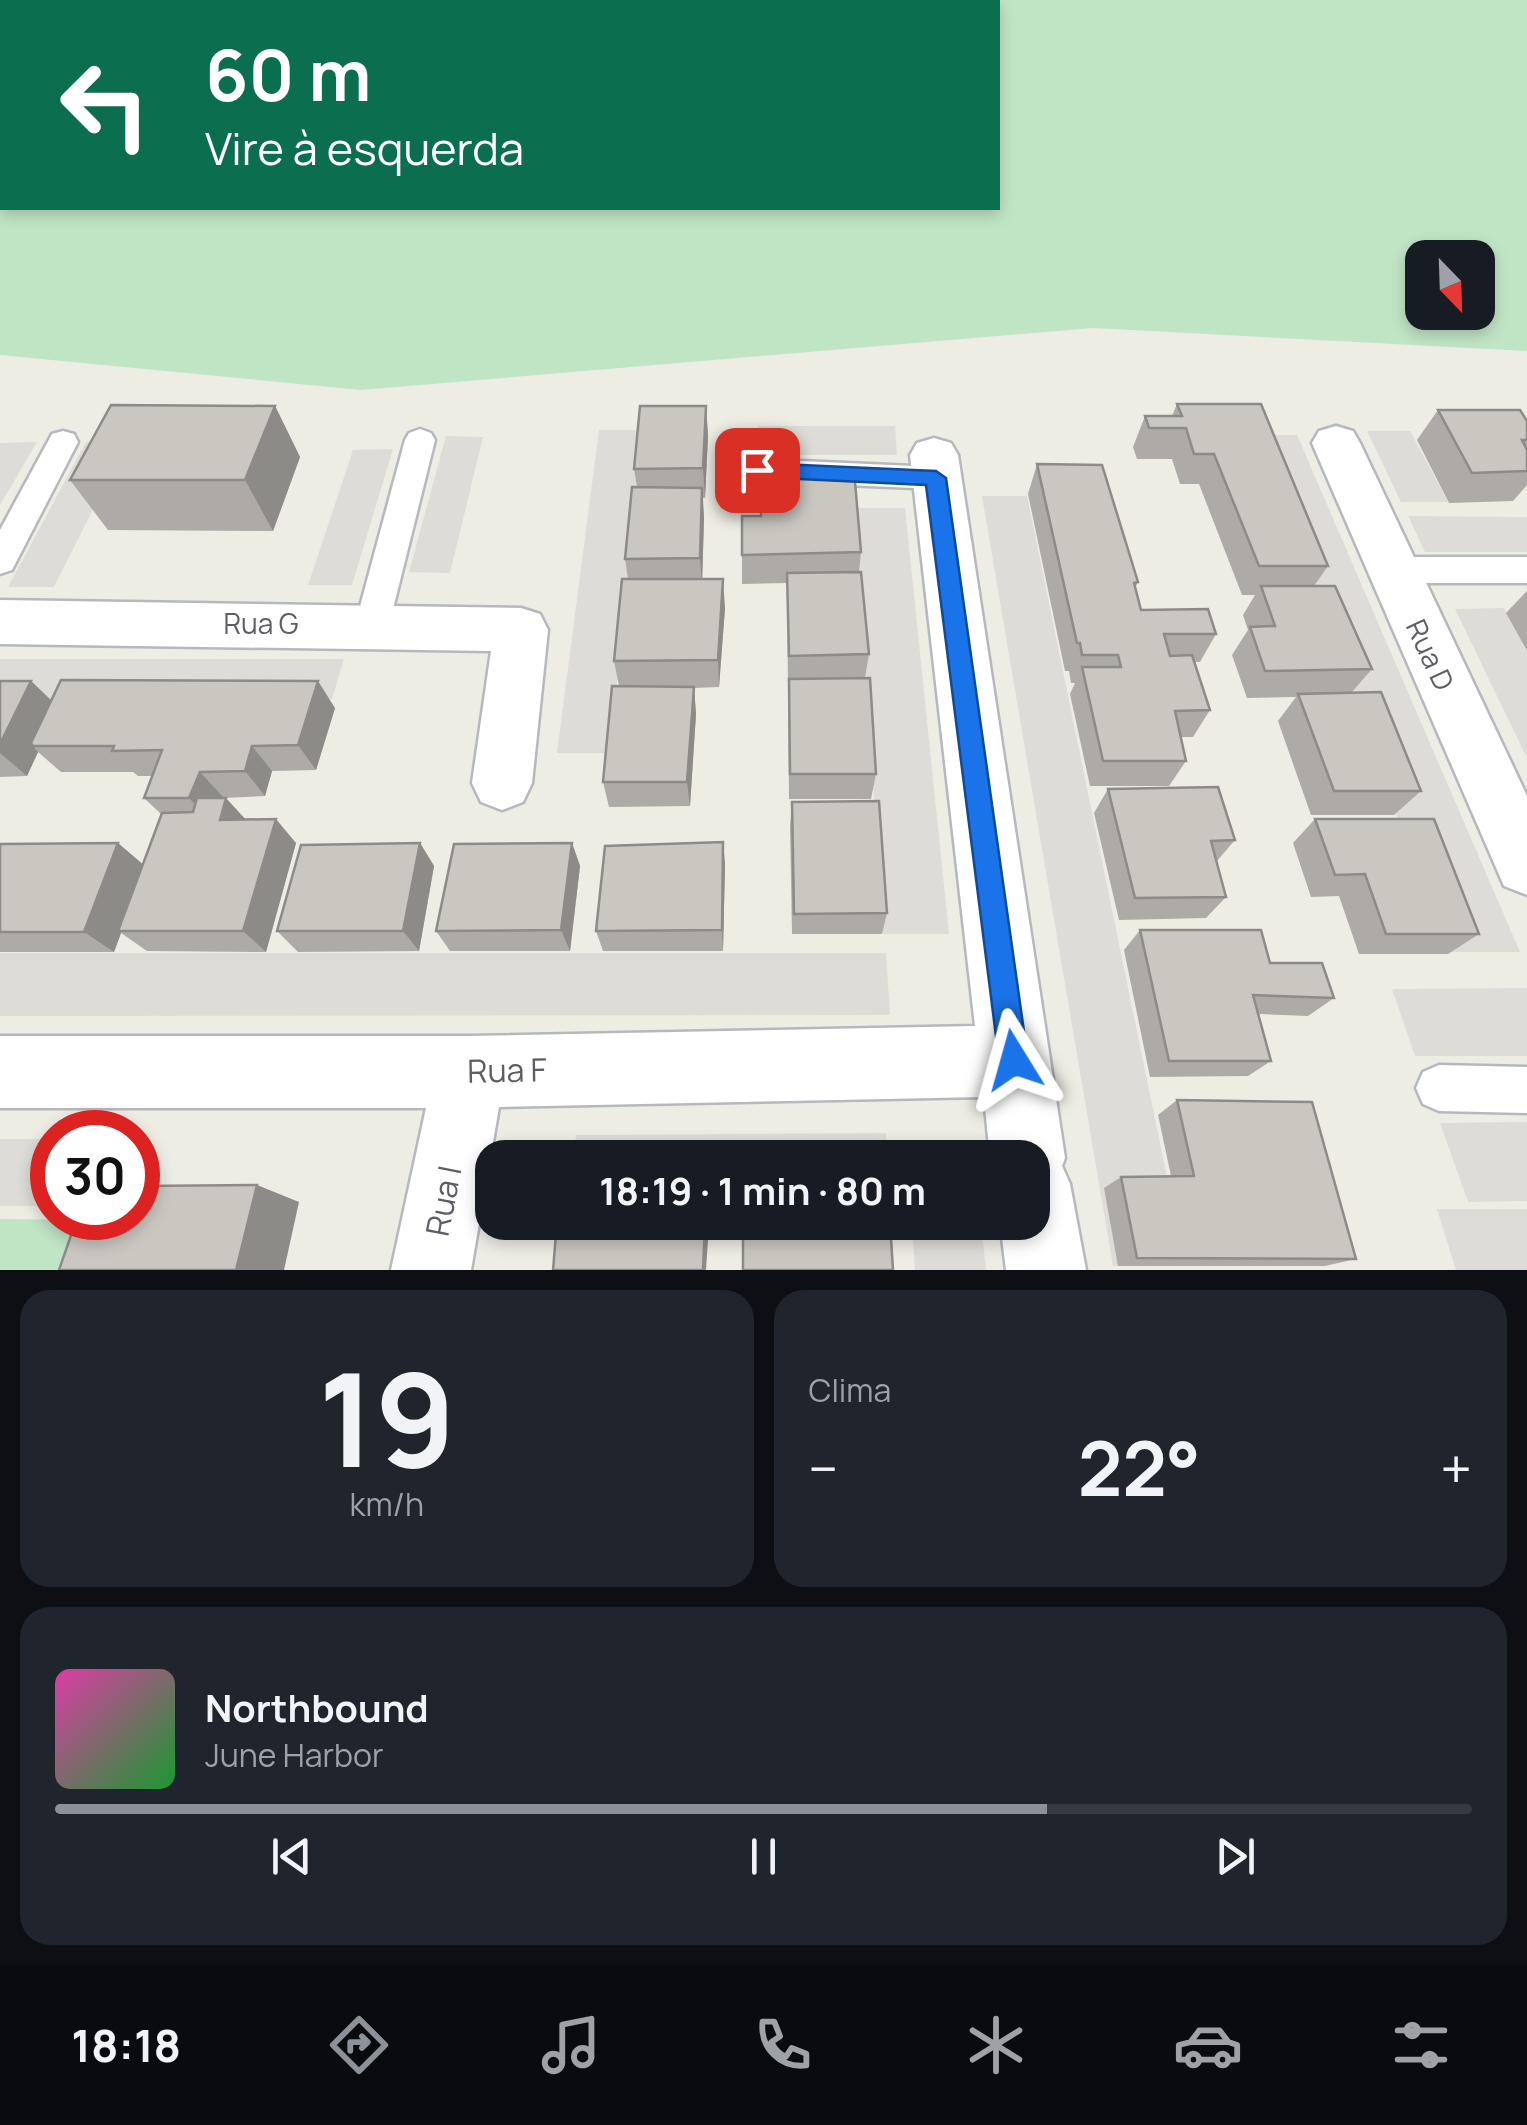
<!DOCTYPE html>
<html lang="pt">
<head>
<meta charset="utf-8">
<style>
  body { margin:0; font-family:Manrope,sans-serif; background:#20242c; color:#f1f3f6; height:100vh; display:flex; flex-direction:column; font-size:38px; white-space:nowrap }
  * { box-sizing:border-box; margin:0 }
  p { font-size:32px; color:#9ea1a6 }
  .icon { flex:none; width:55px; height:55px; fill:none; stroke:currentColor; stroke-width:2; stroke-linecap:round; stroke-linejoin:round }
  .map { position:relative; height:1270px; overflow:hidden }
  .details { display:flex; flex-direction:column; gap:20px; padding:20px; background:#0d0f14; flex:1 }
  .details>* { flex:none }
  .banner { position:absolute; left:0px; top:0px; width:1000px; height:210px; box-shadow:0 5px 15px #0003; background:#0b6e4f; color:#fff; overflow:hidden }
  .needle { width:65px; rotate:157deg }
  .fabs { position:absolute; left:1405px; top:240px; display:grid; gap:20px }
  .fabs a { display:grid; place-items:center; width:90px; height:90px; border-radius:20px; background:#171b24; box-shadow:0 5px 15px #0003; font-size:50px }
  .speed { position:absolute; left:30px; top:1110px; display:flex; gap:20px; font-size:50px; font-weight:700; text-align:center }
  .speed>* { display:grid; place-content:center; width:130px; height:130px; border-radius:50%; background:#171b24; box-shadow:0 5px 15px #0003; line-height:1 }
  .speed .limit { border:15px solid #d22; background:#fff; color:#111 }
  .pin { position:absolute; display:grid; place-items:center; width:85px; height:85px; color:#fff; margin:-42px; border-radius:20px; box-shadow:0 5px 15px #0006 }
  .me { position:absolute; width:110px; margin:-55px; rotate:352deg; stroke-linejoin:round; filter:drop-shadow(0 0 8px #0008) }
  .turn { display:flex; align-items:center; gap:35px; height:210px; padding:0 40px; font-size:45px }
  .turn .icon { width:130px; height:130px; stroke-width:2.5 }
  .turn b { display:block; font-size:70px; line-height:85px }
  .big { font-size:75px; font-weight:700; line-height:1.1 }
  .details .card { flex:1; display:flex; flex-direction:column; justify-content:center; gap:15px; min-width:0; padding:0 35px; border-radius:30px; background:#20242c }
  .details .dial { align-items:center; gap:0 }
  .dial b { font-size:130px; line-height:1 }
  .song { display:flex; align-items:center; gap:30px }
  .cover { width:120px; height:120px; border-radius:15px; background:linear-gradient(135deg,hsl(320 70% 55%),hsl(130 70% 35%)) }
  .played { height:10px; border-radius:5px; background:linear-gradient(90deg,#8c9099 70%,#363941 70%) }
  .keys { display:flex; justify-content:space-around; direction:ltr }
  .heat { display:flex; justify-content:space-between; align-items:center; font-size:55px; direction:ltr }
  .details .tiles { flex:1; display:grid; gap:20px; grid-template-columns:1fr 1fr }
  .card:last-child { grid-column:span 2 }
  .trip { position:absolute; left:475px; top:1140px; width:575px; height:100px; border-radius:30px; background:#171b24; box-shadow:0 5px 15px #0003; font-weight:700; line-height:100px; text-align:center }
  .tabs { display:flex; height:160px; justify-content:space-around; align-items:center; background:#090b0e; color:#9ea1a6 }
  .tabs .icon { width:70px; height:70px }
  .tabs .active { color:#8c9099 }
  .tabs b { font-size:45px; color:#f1f3f6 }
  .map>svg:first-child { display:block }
  .industrial { fill:#dddcd6 }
  .green { fill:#c0e5c5; fill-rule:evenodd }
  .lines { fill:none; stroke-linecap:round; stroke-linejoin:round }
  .service-casing { stroke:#b6b8be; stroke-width:5 }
  .minor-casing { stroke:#b6b8be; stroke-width:5 }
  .service { fill:#fff; fill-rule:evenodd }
  .minor { fill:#fff; fill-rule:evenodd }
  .wall { fill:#aeaba6 }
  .shaded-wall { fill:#8d8b87 }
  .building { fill:#cac7c1; stroke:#8d8b87; stroke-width:2.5 }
  .route { fill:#1a73e8; stroke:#114b97; stroke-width:2.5 }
  .labels { text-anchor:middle; stroke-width:10; stroke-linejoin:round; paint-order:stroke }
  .street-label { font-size:28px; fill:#5c5e64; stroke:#fff }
  .near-street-label { font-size:32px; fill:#5c5e64; stroke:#fff }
</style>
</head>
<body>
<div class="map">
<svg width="1527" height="1270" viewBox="0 0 1527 1270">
  <rect width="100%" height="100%" fill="#eeede4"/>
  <!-- industrial -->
  <g class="industrial">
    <path d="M 758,426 L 895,426 L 897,455 L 758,455 Z"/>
    <path d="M 599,430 L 642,430 L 610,753 L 557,753 Z"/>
    <path d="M 1367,431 L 1410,431 L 1448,502 L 1401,502 Z"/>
    <path d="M 1249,435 L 1297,435 L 1520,952 L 1450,952 Z"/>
    <path d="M 446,436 L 483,437 L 450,573 L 409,572 Z"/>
    <path d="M 37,442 L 0,505 L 0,443 Z"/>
    <path d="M 86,442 L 127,442 L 54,587 L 8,587 Z"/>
    <path d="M 393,449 L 352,585 L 308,585 L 353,450 Z"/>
    <path d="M 982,496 L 1027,496 L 1185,1265 L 1113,1266 Z"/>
    <path d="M 855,508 L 905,508 L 949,934 L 883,934 Z"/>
    <path d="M 1408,516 L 1527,517 L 1527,552 L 1425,552 Z"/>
    <path d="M 1504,608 L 1527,653 L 1527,758 L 1455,609 Z"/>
    <path d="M 0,659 L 344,659 L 332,699 L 0,699 Z"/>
    <path d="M 0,953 L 886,953 L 890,1015 L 0,1016 Z"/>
    <path d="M 1527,988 L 1527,1056 L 1415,1056 L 1392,989 Z"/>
    <path d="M 1527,1122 L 1527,1201 L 1468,1202 L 1440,1123 Z"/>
    <path d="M 886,1133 L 888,1157 L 574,1157 L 576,1135 Z"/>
    <path d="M 0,1139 L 52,1139 L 52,1189 L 46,1206 L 0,1206 Z"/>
    <path d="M 1437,1209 L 1527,1209 L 1527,1270 L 1456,1270 Z"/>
    <path d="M 912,1223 L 981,1223 L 986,1270 L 915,1270 Z"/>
  </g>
  <!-- green -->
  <g class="green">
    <path d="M 0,0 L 1527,0 L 1527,351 L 1093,328 L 361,390 L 0,355 ZM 2,2 L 998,2 L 998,208 L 2,208 ZM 1422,258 L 1478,258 L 1478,312 L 1422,312 Z"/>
    <path d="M 0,1219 L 97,1220 L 80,1270 L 0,1270 Z"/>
  </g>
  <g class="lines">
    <defs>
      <g id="service">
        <path d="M 420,429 L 431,433 L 435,440 L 389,625 L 384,635 L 372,639 L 360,635 L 355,625 L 405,440 L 409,433 Z"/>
        <path d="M 63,431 L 74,434 L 78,442 L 12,570 L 0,574 L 0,530 L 52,434 Z"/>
        <path d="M 757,459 L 936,467 L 947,470 L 952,478 L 947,486 L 936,489 L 757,481 L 746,478 L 742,470 L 746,462 Z"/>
        <path d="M 1391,557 L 1527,557 L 1527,583 L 1391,583 L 1379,579 L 1374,570 L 1379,561 Z"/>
        <path d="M 1439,1065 L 1527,1067 L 1527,1113 L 1439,1111 L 1423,1104 L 1416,1088 L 1423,1072 Z"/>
      </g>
      <g id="minor">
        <path d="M 1336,426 L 1353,431 L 1360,443 L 1527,796 L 1527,895 L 1504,886 L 1312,443 L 1319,431 Z"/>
        <path d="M 934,438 L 951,443 L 958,455 L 1065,1158 L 1062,1166 L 1070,1184 L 1086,1270 L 1006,1270 L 1000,1222 L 1032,1222 L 1032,1158 L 990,1158 L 984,1097 L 499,1107 L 471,1270 L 391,1270 L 426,1108 L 0,1108 L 0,1036 L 469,1036 L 975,1026 L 910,455 L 917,443 Z"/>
        <path d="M 0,600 L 521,608 L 540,614 L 548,630 L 532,783 L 523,802 L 502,810 L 481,802 L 472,783 L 491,651 L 0,644 Z"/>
      </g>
    </defs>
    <!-- service casing -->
    <use href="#service" class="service-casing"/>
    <!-- minor casing -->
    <use href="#minor" class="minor-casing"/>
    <!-- service -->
    <use href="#service" class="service"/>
    <!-- minor -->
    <use href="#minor" class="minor"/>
  </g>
  <!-- wall -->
  <g class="wall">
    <path d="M 1177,404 L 1328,566 L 1314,586 L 1372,669 L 1351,693 L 1421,791 L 1394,815 L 1311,815 L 1278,721 L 1296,697 L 1247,698 L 1232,655 L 1248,630 L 1243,615 L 1255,595 L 1242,595 L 1199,484 L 1180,484 L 1172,459 L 1137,459 L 1133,447 L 1145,416 L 1172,416 Z"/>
    <path d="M 275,406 L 300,457 L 273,531 L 108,530 L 70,480 Z"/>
    <path d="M 706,406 L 708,436 L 705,498 L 703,498 L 704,518 L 702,579 L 725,608 L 719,687 L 694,688 L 696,714 L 690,806 L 609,807 L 603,782 L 619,686 L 614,661 L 628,579 L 625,559 L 637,487 L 634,469 Z"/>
    <path d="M 1438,410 L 1527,421 L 1527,485 L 1513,501 L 1449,503 L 1417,440 Z"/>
    <path d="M 1037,464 L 1138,582 L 1135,588 L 1141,610 L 1216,634 L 1200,662 L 1194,662 L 1210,710 L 1193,737 L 1180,737 L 1186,761 L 1169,786 L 1090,786 L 1070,694 L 1075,683 L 1071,683 L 1069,671 L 1065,671 L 1028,494 Z"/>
    <path d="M 742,516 L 861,552 L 859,572 L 869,654 L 865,678 L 876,774 L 871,799 L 789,799 L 787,583 L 742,584 Z"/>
    <path d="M 1527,591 L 1527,651 L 1506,613 Z"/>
    <path d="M 0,681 L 31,681 L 51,700 L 335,708 L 316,770 L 272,771 L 265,796 L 223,798 L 246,820 L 296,843 L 266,952 L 147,951 L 121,933 L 114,952 L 0,952 L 0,844 L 143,864 L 161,814 L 144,798 L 152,776 L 138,776 L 133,772 L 61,772 L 38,752 L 27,776 L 0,777 Z"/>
    <path d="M 1108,789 L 1235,840 L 1216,862 L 1226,897 L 1206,918 L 1119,920 L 1094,813 Z"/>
    <path d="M 792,802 L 887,913 L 882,934 L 792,934 L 790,826 Z"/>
    <path d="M 1315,819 L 1479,934 L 1448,954 L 1359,954 L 1339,896 L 1311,897 L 1293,843 Z"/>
    <path d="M 723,842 L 725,865 L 723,951 L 603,951 L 596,931 Z"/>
    <path d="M 420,843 L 434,866 L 419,951 L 298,952 L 277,931 Z"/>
    <path d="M 572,843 L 580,866 L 570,951 L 450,951 L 436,931 Z"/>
    <path d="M 1140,930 L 1270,963 L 1334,998 L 1308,1016 L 1259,1014 L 1271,1061 L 1248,1076 L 1150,1077 L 1124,950 Z"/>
    <path d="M 1177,1100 L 1356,1259 L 1325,1266 L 1118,1266 L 1104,1188 L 1121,1177 L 1171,1176 L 1158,1115 Z"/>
  </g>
  <!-- shaded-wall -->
  <g class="shaded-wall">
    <path d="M 275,406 L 300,457 L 273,531 L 245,480 Z"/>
    <path d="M 706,406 L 708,436 L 705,498 L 703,468 Z"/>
    <path d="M 702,488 L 704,518 L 702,587 L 700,558 Z"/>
    <path d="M 723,579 L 725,608 L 719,687 L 718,660 Z"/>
    <path d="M 31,681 L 59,708 L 33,746 L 38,752 L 27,776 L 0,753 L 0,744 Z"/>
    <path d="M 318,681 L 335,708 L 316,770 L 298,745 Z"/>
    <path d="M 694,687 L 696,714 L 690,806 L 687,782 Z"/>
    <path d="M 252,746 L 272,771 L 265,796 L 245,771 Z"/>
    <path d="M 200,772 L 223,797 L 212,822 L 189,798 Z"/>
    <path d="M 226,798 L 248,822 L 220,820 Z"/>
    <path d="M 276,819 L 296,843 L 266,952 L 243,931 Z"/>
    <path d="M 723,842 L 725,865 L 723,951 L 722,930 Z"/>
    <path d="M 118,843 L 145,866 L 118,931 L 121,933 L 114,952 L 84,932 Z"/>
    <path d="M 420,843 L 434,866 L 419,951 L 403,931 Z"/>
    <path d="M 572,843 L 580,866 L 570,951 L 561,930 Z"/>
    <path d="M 257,1185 L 299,1202 L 284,1270 L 236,1270 Z"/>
    <path d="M 705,1222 L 708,1222 L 709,1225 L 706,1270 L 703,1270 Z"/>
  </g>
  <!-- building -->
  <g class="building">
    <path d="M 1177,404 L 1261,404 L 1328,566 L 1259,566 L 1214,454 L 1194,454 L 1186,428 L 1149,428 L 1145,416 L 1182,416 Z"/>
    <path d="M 111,405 L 275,406 L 245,480 L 70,480 Z"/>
    <path d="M 640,406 L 706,406 L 703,468 L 634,469 Z"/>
    <path d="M 1438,410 L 1520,410 L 1527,421 L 1527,440 L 1522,440 L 1527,450 L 1527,471 L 1472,473 Z"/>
    <path d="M 1037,464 L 1102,465 L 1138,582 L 1134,583 L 1141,610 L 1208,609 L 1216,634 L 1164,634 L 1170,656 L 1192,655 L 1210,710 L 1175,711 L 1186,761 L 1103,761 L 1082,667 L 1121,667 L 1118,655 L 1082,655 L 1080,643 L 1077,643 Z"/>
    <path d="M 854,470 L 861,552 L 742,555 L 742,516 L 761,516 L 761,472 Z"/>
    <path d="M 632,487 L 702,488 L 700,558 L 625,559 Z"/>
    <path d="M 861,572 L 869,654 L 789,656 L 787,573 Z"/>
    <path d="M 622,579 L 723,579 L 718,660 L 614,661 Z"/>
    <path d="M 1261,586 L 1335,586 L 1372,669 L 1265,671 L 1250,627 L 1275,626 Z"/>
    <path d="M 870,678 L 876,774 L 790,774 L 789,679 Z"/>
    <path d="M 61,680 L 318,681 L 298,745 L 252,746 L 245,771 L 200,772 L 189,798 L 144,798 L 162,750 L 112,751 L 114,746 L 33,746 L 31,743 Z"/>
    <path d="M 0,681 L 31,681 L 0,744 Z"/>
    <path d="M 612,686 L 694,687 L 687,782 L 603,782 Z"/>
    <path d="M 1381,692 L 1421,791 L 1334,791 L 1298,694 Z"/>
    <path d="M 1218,787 L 1235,840 L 1211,841 L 1226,897 L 1135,898 L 1108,789 Z"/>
    <path d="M 197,798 L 226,798 L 220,820 L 276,819 L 243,931 L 118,931 L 162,813 L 193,812 Z"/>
    <path d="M 879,801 L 887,913 L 794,914 L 792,802 Z"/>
    <path d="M 1315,819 L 1434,819 L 1479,934 L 1386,934 L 1365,874 L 1335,875 Z"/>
    <path d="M 723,842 L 722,930 L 596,931 L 605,846 Z"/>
    <path d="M 118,843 L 84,932 L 0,932 L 0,844 Z"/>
    <path d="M 420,843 L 403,931 L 277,931 L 301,845 Z"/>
    <path d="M 572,843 L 561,930 L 436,931 L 454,844 Z"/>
    <path d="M 1140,930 L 1261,930 L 1270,963 L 1322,963 L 1334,998 L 1253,995 L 1271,1061 L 1169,1061 Z"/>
    <path d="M 1177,1100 L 1312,1102 L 1356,1259 L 1137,1258 L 1121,1177 L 1194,1176 Z"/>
    <path d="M 257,1185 L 236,1270 L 59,1270 L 77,1218 L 138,1218 L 138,1186 Z"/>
    <path d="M 557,1222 L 705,1222 L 703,1270 L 553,1270 Z"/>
    <path d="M 743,1222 L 890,1222 L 893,1270 L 743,1270 Z"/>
  </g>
  <!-- route -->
  <path class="route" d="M 757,463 L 936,471 L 946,478 L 1028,1060 L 1024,1071 L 1014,1075 L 1003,1071 L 999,1060 L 926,485 L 757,477 L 747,470 Z"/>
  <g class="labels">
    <!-- street labels -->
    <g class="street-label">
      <text x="261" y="634">Rua G</text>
      <text transform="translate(1430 655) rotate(65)" y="10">Rua D</text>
    </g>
    <!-- near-street labels -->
    <g class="near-street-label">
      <text transform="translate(507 1071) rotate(-1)" y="11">Rua F</text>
      <text transform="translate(444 1201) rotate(-79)" y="11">Rua I</text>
    </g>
  </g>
</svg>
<div class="fabs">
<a><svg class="needle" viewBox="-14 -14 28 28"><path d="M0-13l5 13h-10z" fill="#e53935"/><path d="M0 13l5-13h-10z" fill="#9ea1a6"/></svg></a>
</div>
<div class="speed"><div class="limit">30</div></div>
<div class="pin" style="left:757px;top:470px;background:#d93025"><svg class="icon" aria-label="arrive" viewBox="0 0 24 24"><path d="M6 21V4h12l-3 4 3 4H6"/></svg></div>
<svg class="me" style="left:1014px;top:1060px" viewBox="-20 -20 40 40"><path d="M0-17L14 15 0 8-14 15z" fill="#1a73e8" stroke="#fff" stroke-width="4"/></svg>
<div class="trip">18:19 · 1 min · 80 m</div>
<div class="banner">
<div class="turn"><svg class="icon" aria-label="left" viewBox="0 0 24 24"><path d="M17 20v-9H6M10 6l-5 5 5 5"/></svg><div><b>60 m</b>Vire à esquerda</div></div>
</div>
</div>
<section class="details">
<div class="tiles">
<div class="card dial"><b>19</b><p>km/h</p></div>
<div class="card"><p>Clima</p>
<div class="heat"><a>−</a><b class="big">22°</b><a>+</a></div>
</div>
<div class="card">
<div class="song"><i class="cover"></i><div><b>Northbound</b><p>June Harbor</p></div></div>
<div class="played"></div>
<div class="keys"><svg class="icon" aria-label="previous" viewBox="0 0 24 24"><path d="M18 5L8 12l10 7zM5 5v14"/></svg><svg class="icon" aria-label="pause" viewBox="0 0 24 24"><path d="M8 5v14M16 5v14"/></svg><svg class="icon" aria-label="next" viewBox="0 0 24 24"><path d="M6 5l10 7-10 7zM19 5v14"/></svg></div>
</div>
</div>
</section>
<nav class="tabs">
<b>18:18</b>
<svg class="icon active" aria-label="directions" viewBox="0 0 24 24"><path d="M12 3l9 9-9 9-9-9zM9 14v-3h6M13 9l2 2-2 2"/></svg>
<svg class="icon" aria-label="music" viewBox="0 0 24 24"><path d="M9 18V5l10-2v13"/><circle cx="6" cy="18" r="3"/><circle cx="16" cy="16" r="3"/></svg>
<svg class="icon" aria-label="phone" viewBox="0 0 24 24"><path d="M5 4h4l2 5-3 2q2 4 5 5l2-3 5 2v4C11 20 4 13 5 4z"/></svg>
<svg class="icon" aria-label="climate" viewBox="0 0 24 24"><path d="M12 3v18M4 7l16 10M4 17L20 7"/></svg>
<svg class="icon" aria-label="car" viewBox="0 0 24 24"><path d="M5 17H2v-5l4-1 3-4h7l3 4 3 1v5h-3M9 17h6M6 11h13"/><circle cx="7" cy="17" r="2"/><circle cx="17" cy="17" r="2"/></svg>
<svg class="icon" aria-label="filters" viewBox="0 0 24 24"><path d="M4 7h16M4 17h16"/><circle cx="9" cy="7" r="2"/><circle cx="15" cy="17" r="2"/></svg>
</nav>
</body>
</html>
